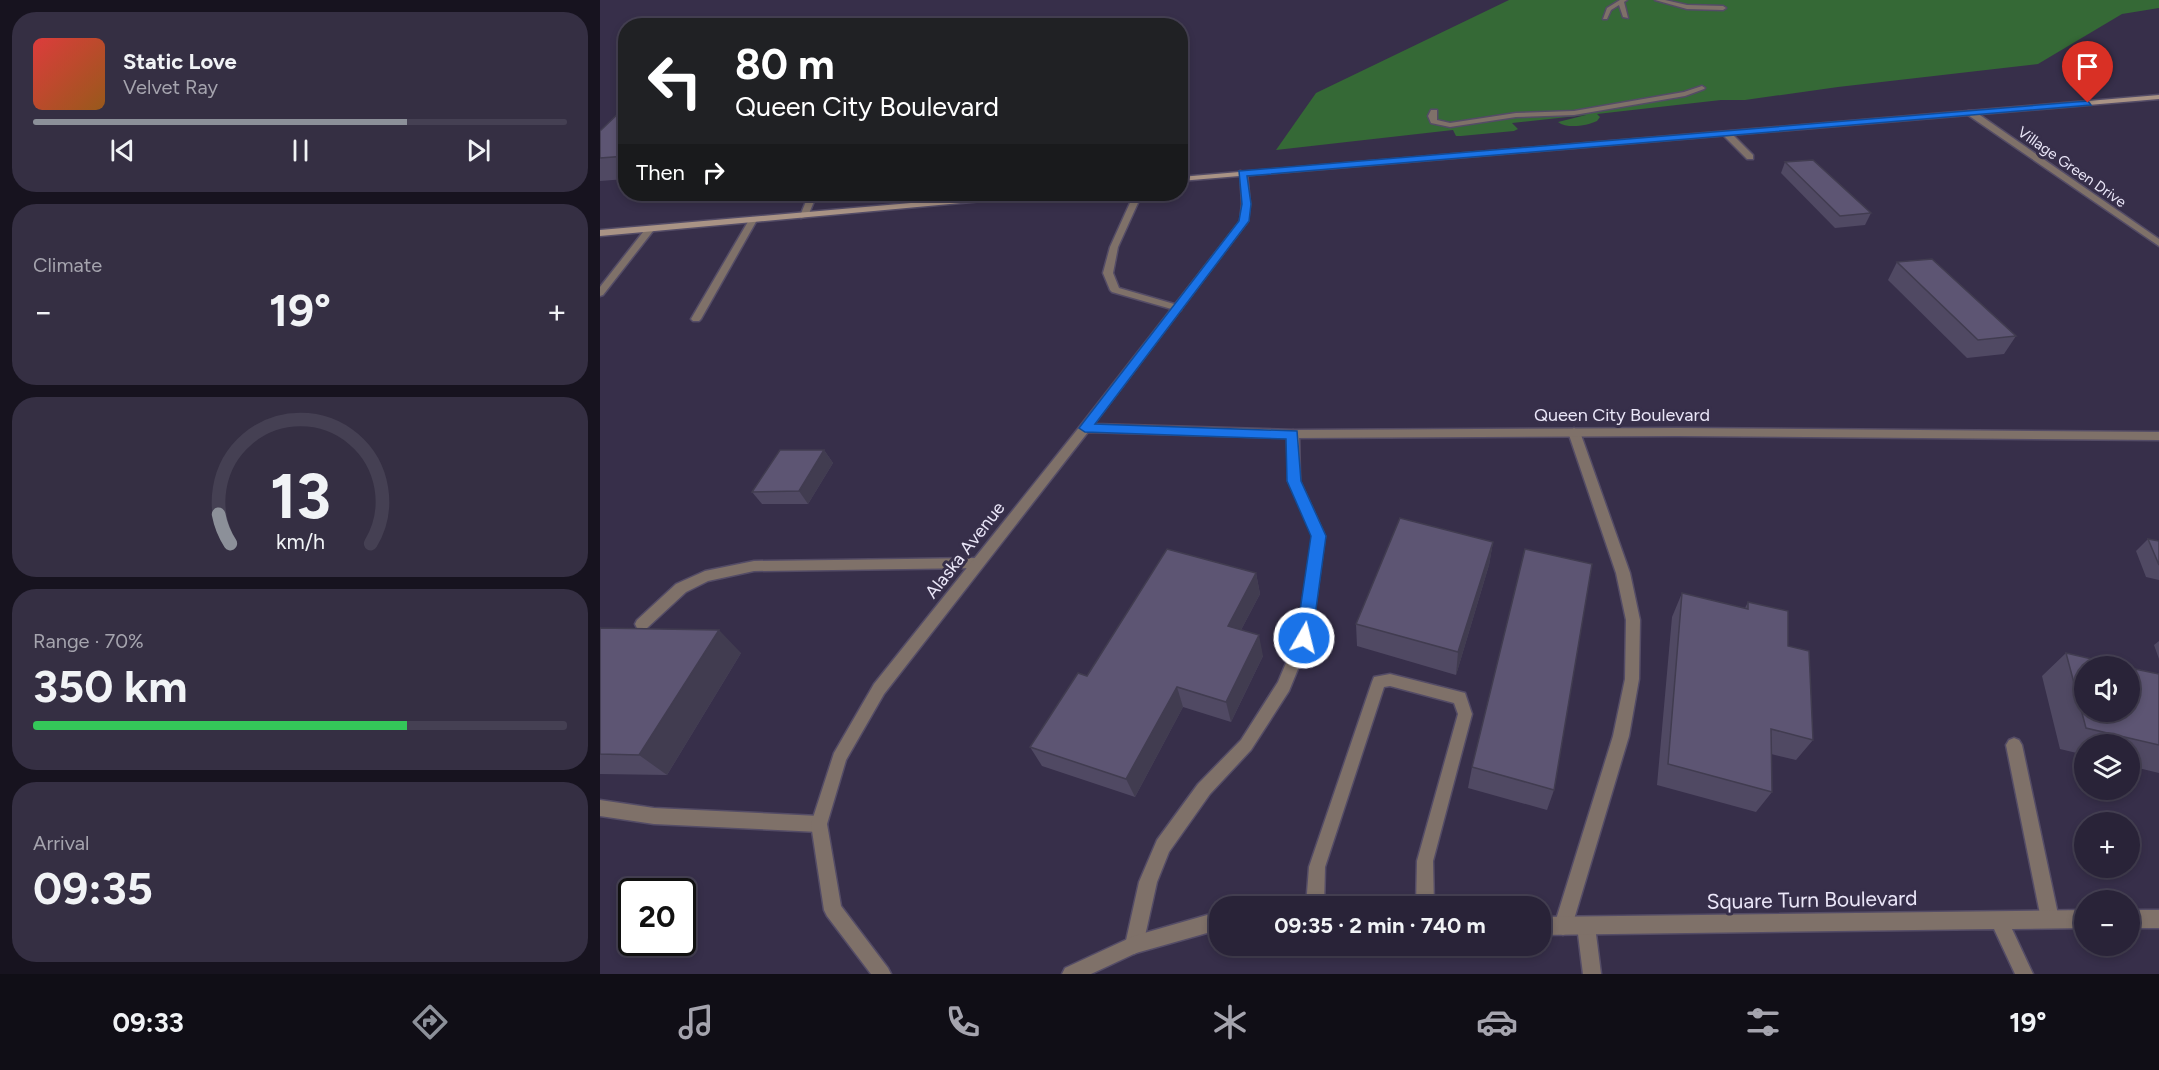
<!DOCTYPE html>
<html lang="en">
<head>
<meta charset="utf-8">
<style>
  body { margin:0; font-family:Figtree,sans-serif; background:#352f43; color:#f1f3f6; height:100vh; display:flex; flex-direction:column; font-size:22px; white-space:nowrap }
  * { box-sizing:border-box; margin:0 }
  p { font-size:20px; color:#a5a4ae }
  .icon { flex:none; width:33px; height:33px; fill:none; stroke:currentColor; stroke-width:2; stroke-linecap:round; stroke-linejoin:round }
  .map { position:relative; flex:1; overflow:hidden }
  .panel { display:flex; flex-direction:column; gap:12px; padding:12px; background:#17131f; width:600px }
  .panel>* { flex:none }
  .guide { position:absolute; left:18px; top:18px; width:570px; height:183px; border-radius:24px; box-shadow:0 3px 9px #0003,0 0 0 2px #454053; background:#202124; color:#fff; overflow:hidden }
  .buttons { position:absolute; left:1474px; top:656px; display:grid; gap:12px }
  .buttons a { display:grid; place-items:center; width:66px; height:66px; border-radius:50%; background:#292338; box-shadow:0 3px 9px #0003,0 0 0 2px #454053; font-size:30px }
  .speed { position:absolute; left:18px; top:878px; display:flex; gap:12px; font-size:30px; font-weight:700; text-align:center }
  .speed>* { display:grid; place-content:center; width:78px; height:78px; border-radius:50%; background:#292338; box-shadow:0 3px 9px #0003,0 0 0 2px #454053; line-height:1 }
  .speed .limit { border:3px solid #111; border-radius:9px; background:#fff; color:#111 }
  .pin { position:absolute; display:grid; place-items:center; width:51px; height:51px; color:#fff; margin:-62px -26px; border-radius:50% 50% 50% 0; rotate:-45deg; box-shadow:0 0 6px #0007 }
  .pin .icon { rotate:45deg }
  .me { position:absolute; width:66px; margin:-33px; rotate:8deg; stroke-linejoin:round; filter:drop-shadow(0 0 4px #0008) }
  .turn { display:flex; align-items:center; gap:21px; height:126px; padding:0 18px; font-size:27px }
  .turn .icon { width:78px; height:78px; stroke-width:2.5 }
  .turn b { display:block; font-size:42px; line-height:51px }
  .then { display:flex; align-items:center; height:57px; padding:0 18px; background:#0003; gap:12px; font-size:22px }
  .big { font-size:45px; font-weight:700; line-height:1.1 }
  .panel .tile { flex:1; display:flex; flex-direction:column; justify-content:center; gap:9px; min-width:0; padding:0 21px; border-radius:24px; background:#352f43 }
  .panel .dial { align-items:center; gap:0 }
  .dial svg { height:156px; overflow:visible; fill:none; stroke:#454053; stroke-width:7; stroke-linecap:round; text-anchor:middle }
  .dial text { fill:#f1f3f6; stroke:none }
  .song { display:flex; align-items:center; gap:18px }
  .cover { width:72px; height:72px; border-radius:9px; background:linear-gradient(135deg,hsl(0 70% 55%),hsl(30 70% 35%)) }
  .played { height:6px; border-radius:3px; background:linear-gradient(90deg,#8c9099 70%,#454053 70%) }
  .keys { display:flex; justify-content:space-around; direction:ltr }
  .heat { display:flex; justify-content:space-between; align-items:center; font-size:33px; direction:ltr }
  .charge { height:9px; border-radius:4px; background:linear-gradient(90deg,#34c759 70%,#454053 0) }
  .trip { position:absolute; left:609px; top:896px; width:342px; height:60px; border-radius:24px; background:#292338; box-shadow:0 3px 9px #0003,0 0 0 2px #454053; font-weight:700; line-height:60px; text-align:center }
  .tab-bar { display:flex; height:96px; justify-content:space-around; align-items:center; background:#100e16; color:#a5a4ae }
  .tab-bar .icon { width:42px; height:42px }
  .tab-bar .active { color:#8c9099 }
  .tab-bar b { font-size:27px; color:#f1f3f6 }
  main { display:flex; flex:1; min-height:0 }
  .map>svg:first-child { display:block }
  .green { fill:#356936 }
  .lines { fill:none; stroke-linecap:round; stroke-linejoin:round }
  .lane-casing { stroke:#544c66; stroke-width:3 }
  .street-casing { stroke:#544c66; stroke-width:3 }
  .secondary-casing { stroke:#544c66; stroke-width:3 }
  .lane { fill:#7f7169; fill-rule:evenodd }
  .street { fill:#7f7169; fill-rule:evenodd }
  .secondary { fill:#a99385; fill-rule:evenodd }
  .wall { fill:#504963 }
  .shaded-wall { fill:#413c50 }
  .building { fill:#5d5573; stroke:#413c50; stroke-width:1.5 }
  .route { fill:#1a73e8; stroke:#114b97; stroke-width:1.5 }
  .labels { text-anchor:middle; stroke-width:6; stroke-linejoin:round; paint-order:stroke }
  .far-street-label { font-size:15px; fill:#eae6f8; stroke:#372f4a }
  .street-label { font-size:18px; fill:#eae6f8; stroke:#372f4a }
  .near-street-label { font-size:21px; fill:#eae6f8; stroke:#372f4a }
</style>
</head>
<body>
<main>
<section class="panel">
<div class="tile">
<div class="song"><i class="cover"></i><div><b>Static Love</b><p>Velvet Ray</p></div></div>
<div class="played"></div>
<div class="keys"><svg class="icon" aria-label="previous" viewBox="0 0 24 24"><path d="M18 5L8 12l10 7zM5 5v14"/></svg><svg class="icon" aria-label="pause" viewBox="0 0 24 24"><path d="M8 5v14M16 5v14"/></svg><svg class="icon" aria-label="next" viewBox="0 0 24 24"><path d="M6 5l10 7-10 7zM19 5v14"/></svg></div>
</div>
<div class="tile"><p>Climate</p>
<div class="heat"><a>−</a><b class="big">19°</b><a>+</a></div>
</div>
<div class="tile dial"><svg viewBox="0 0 100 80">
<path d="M14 69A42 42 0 1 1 86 69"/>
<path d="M14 69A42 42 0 0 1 8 54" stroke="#8c9099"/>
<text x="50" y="56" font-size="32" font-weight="700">13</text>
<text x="50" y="72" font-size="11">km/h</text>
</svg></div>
<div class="tile"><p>Range · 70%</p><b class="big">350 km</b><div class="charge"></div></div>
<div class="tile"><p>Arrival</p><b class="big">09:35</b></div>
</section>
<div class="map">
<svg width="1559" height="974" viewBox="0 0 1559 974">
  <rect width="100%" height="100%" fill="#372f4a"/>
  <!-- green -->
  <path class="green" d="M 909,0 L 1559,0 L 1559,8 L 1522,14 L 1438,64 L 1238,87 L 1145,100 L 1121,100 L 997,114 L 1000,117 L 997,121 C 986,126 967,129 958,122 L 986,115 L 912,123 L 918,129 L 914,131 L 861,136 L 856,136 L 853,130 L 676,150 L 716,93 Z"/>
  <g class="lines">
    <defs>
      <g id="lane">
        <path d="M 1020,0 L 1027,0 L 1024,2 L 1028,18 L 1023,17 L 1019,5 L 1011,10 L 1007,19 L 1003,19 L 1007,8 Z"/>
        <path d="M 1055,0 L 1065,0 L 1087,5 L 1123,6 L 1126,8 L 1123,10 L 1087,9 Z"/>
        <path d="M 1102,86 L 1105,88 L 1104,89 L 1085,96 L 974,115 L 916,117 L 850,127 L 831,123 L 828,116 L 831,110 L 837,110 L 837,120 L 850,123 L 916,113 L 974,111 L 1084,92 Z"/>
        <path d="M 1368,111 L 1374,111 L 1559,239 L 1559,246 L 1368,115 Z"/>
        <path d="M 1124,132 L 1130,132 L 1153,155 L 1153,159 L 1147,159 L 1124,136 Z"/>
        <path d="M 209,194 L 217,194 L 208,216 L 201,218 L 200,216 Z"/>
        <path d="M 534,194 L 542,194 L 518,247 L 513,273 L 519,288 L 581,306 L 581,310 L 575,310 L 512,292 L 510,290 L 503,273 L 510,247 Z"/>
        <path d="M 153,217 L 157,220 L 101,319 L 99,321 L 93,321 L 91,319 L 149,220 Z"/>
        <path d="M 50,226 L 53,227 L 53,231 L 3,295 L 0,296 L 0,287 L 47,227 Z"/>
        <path d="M 974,428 L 980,432 L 1030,573 L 1040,620 L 1039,679 L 1029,736 L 972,926 L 969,932 L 963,935 L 957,932 L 954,926 L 1013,736 L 1025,679 L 1026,620 L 1016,573 L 968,432 Z"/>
        <path d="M 693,430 L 699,434 L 700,481 L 725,536 L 711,637 L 689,691 L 651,750 L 610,794 L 569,852 L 557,882 L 543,945 L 540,951 L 534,954 L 528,951 L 525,945 L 539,882 L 557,840 L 598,784 L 641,740 L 678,682 L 697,637 L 713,536 L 688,481 L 687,434 Z"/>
        <path d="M 377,558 L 382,559 L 383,563 L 382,567 L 377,568 L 154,571 L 108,581 L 86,592 L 47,628 L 42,630 L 37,628 L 35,624 L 37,620 L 76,584 L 105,571 L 154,561 Z"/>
        <path d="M 790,674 L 865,693 L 872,714 L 833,861 L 834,906 L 816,906 L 817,861 L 858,714 L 854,703 L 790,686 L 784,687 L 725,867 L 724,906 L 706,906 L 709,867 L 772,682 L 774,677 Z"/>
        <path d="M 1414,738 L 1419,740 L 1422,745 L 1459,919 L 1456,925 L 1450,928 L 1444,925 L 1441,919 L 1406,745 L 1409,740 Z"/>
        <path d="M 0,800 L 54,808 L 219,816 L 225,818 L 227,824 L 225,830 L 219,832 L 54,824 L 0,816 Z"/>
        <path d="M 986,917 L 992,920 L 995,926 L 1001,974 L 983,974 L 977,926 L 980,920 Z"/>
      </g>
      <g id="street">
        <path d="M 640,171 L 647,173 L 650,204 L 648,221 L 494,424 L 693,430 L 1077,428 L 1559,432 L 1559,440 L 1077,436 L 693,438 L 488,432 L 284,694 L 246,760 L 227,824 L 241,906 L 288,968 L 291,974 L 271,974 L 227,916 L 224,910 L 211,824 L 234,753 L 274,684 L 481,425 L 640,221 L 642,204 Z"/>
        <path d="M 1485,910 L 1485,928 L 1412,929 L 1433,974 L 1415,974 L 1394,929 L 940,935 L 940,917 Z"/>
        <rect x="1530" y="910" width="29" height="18"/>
        <path d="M 607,915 L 620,915 L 620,933 L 607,933 L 536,953 L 491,974 L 462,974 L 465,968 L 534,936 Z"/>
      </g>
      <g id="secondary">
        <path d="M 1559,95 L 1559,99 L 580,181 L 580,177 Z"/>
        <path d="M 414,194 L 440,194 L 436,196 L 0,236 L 0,230 Z"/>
      </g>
    </defs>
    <!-- lane casing -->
    <use href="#lane" class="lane-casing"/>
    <!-- street casing -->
    <use href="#street" class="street-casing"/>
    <!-- secondary casing -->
    <use href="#secondary" class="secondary-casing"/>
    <!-- lane -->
    <use href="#lane" class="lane"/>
    <!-- street -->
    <use href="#street" class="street"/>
    <!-- secondary -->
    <use href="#secondary" class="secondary"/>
  </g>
  <!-- wall -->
  <g class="wall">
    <path d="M 26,108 L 26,179 L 0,181 L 0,131 Z"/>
    <path d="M 1185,162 L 1271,213 L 1265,225 L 1235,228 L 1181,173 Z"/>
    <path d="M 1297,262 L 1416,336 L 1404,354 L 1367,358 L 1288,280 Z"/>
    <path d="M 224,450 L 233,463 L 208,504 L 162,504 L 152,492 Z"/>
    <path d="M 1548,539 L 1559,541 L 1559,580 L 1546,577 L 1536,551 Z"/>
    <path d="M 893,542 L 889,565 L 856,675 L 757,646 L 756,624 Z"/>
    <path d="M 656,573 L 660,594 L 641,630 L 663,656 L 631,722 L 583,707 L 535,797 L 442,766 L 430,747 L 487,676 Z"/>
    <path d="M 1082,593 L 1145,608 L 1148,602 L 1188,646 L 1213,740 L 1196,760 L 1171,754 L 1172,792 L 1156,812 L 1057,785 L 1072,617 Z"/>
    <path d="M 0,628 L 141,653 L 67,775 L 0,774 Z"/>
    <path d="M 1559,641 L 1559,659 L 1554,645 Z"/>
    <path d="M 1466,653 L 1559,674 L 1559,773 L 1530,766 L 1530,744 L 1485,744 L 1485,755 L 1460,749 L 1442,676 Z"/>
    <path d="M 872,767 L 954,790 L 947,810 L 868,788 Z"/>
  </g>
  <!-- shaded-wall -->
  <g class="shaded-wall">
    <path d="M 224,450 L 233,463 L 208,504 L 199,491 Z"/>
    <path d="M 893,542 L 889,565 L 856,675 L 858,652 Z"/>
    <path d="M 656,573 L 660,594 L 632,647 L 628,626 Z"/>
    <path d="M 119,630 L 141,653 L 67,775 L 39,755 Z"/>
    <path d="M 659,635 L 663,656 L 631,722 L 626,702 Z"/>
    <path d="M 577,687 L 583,707 L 535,797 L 526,779 Z"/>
  </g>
  <!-- building -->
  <g class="building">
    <path d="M 26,108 L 26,156 L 0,158 L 0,131 L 23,109 Z"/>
    <path d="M 1213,160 L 1271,213 L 1240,216 L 1185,162 Z"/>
    <path d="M 1332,259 L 1416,336 L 1378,340 L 1297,262 Z"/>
    <path d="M 180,450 L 224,450 L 199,491 L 152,492 Z"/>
    <path d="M 800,518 L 893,542 L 858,652 L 756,624 Z"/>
    <path d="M 1548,539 L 1559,541 L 1559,565 Z"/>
    <path d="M 567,549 L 656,573 L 628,626 L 659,635 L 626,702 L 577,687 L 526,779 L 430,747 L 478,673 L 487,676 Z"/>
    <path d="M 925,549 L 992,564 L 954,790 L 872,767 Z"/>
    <path d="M 1082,593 L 1148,609 L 1148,602 L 1188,611 L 1188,646 L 1209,651 L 1213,740 L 1171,729 L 1172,792 L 1068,764 Z"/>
    <path d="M 0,628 L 119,630 L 39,755 L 0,754 Z"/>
    <path d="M 1466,653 L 1522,666 L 1485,666 L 1485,711 L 1530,711 L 1530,668 L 1559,674 L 1559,745 L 1486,728 Z"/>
  </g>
  <!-- route -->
  <path class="route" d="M 1488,101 L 1491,105 L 647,176 L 651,204 L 649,221 L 495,424 L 697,431 L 701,481 L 726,536 L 712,638 L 709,642 L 698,642 L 696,638 L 711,536 L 687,481 L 686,439 L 485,432 L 479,428 L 639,221 L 642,204 L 639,171 Z"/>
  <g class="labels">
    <!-- far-street labels -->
    <g class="far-street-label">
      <text transform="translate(1472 167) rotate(35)" y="5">Village Green Drive</text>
    </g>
    <!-- street labels -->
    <g class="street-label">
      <text x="1022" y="421">Queen City Boulevard</text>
      <text transform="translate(365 550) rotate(-52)" y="6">Alaska Avenue</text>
    </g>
    <!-- near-street labels -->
    <g class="near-street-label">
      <text transform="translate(1212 900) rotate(-1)" y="7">Square Turn Boulevard</text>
    </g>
  </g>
</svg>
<div class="buttons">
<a><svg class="icon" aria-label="sound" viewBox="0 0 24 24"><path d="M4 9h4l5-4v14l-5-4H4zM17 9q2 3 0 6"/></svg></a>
<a><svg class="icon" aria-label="layers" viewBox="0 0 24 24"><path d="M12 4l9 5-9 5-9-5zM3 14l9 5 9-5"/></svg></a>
<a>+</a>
<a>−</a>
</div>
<div class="speed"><div class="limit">20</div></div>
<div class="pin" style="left:1488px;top:103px;background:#d93025"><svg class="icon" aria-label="arrive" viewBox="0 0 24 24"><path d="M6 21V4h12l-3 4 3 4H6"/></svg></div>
<svg class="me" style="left:704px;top:638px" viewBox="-20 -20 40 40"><circle r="17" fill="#1a73e8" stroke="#fff" stroke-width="3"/><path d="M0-11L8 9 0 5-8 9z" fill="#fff"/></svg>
<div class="trip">09:35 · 2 min · 740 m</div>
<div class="guide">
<div class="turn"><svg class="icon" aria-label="left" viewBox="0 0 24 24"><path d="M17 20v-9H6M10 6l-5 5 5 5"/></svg><div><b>80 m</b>Queen City Boulevard</div></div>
<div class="then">Then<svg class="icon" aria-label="right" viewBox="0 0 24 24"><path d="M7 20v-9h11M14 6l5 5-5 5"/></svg></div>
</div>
</div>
</main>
<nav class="tab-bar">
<b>09:33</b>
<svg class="icon active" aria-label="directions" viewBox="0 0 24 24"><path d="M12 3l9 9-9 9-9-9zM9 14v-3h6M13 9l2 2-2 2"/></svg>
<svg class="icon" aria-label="music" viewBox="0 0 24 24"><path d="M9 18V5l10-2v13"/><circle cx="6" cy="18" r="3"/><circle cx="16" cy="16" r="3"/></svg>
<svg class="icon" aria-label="phone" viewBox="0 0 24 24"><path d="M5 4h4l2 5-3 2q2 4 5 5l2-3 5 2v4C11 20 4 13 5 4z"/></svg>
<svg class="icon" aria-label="climate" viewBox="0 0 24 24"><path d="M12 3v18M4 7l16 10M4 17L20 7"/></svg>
<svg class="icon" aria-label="car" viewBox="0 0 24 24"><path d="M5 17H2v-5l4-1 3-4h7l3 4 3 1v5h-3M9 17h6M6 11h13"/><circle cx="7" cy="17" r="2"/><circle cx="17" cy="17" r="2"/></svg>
<svg class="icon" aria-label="filters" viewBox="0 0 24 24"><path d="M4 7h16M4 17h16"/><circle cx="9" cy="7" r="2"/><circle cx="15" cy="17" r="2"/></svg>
<b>19°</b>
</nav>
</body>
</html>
